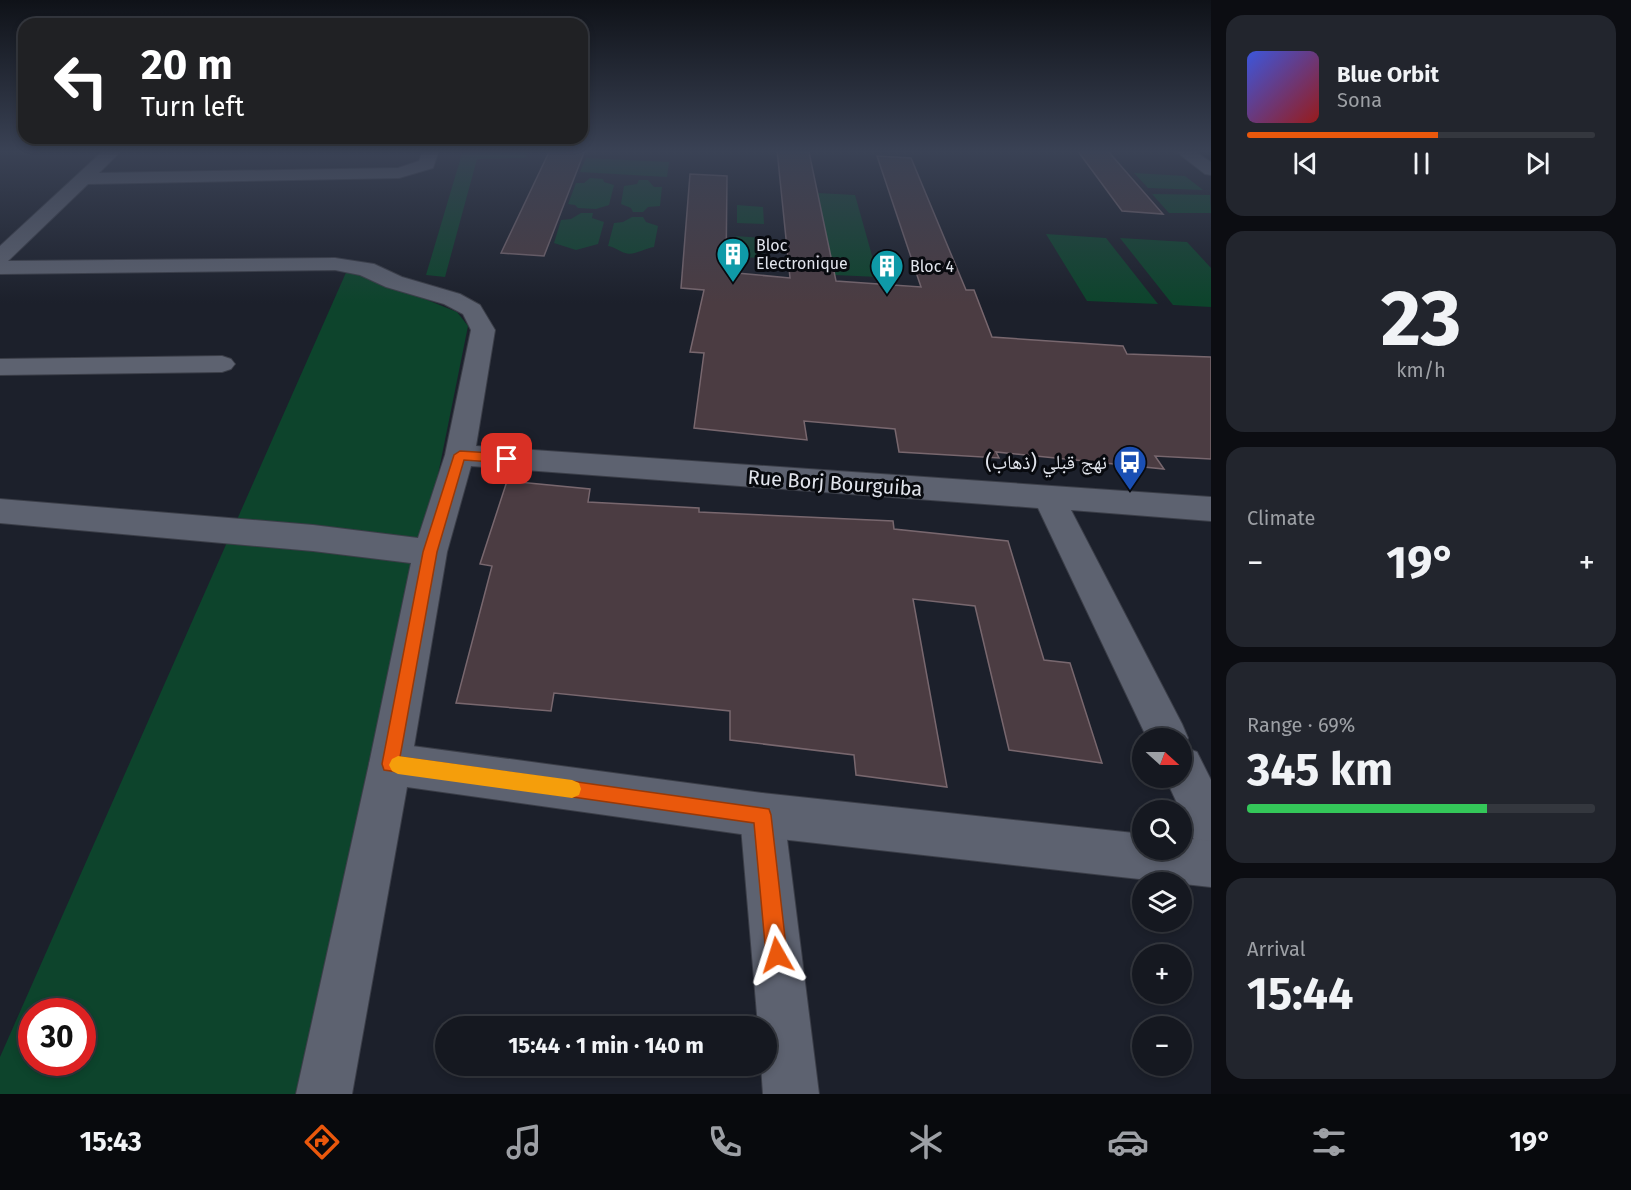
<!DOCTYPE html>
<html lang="en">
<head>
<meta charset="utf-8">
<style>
  body { margin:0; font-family:"Fira Sans","Noto Naskh Arabic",sans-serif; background:#22252d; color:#f1f3f6; height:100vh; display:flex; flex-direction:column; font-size:22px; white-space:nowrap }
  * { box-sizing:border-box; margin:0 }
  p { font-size:20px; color:#9da0a5 }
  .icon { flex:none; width:33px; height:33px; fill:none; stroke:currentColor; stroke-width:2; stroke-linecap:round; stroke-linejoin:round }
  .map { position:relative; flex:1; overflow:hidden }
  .drawer { display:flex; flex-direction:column; gap:15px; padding:15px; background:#0c0d12; width:420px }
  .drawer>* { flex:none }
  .top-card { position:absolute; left:18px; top:18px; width:570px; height:126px; border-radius:18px; box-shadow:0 3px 9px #0003,0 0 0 2px #34373e; background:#202124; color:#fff; overflow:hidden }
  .needle { width:39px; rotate:111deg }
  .controls { position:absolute; left:1132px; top:728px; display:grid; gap:12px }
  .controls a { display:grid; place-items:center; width:60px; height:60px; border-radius:50%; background:#151820; box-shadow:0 3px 9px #0003,0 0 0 2px #34373e; font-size:30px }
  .speed { position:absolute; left:18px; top:998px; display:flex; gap:12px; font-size:30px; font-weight:700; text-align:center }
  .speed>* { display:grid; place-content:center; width:78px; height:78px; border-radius:50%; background:#151820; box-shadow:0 3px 9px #0003,0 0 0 2px #34373e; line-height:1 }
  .speed .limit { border:9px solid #d22; background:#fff; color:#111 }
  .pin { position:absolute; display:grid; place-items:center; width:51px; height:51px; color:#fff; margin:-26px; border-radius:12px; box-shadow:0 3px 9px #0006 }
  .me { position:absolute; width:66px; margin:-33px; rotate:354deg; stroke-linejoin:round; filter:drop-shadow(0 0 4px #0008) }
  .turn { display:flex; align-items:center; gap:21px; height:126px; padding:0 24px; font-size:27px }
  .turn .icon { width:78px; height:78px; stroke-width:2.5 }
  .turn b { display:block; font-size:42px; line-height:51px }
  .big { font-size:45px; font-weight:700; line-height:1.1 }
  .drawer .card { flex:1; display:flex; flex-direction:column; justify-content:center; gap:9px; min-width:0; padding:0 21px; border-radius:18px; background:#22252d }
  .drawer .dial { align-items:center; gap:0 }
  .dial b { font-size:78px; line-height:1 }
  .song { display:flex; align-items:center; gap:18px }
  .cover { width:72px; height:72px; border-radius:9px; background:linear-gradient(135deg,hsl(230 70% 55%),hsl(0 70% 35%)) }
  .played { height:6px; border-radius:3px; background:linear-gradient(90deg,#ea580c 55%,#34373e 55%) }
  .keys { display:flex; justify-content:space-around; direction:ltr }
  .heat { display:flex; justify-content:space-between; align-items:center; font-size:33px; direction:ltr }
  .charge { height:9px; border-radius:4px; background:linear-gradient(90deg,#34c759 69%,#34373e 0) }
  .trip { position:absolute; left:435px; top:1016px; width:342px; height:60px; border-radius:30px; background:#151820; box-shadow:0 3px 9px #0003,0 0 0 2px #34373e; font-weight:700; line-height:60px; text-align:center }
  .menu { display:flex; height:96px; justify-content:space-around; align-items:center; background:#080a0d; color:#9da0a5 }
  .menu .icon { width:42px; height:42px }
  .menu .selected { color:#ea580c }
  .menu b { font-size:27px; color:#f1f3f6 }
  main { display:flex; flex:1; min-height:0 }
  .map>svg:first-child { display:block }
  .green { fill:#0d442c; fill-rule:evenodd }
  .building { fill:#4b3c42; stroke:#78676e; stroke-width:1.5 }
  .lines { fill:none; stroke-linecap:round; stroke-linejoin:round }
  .minor-casing { stroke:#3b3e48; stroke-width:2 }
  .tertiary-casing { stroke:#3b3e48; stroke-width:2 }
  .minor { fill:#5d6270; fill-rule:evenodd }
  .tertiary { fill:#5d6270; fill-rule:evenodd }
  .route { fill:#ea580c; stroke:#983908; stroke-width:1.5 }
  .slow { fill:#f59e0b }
  .labels { text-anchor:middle; stroke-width:6; stroke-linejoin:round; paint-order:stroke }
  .far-poi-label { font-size:16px; fill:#e1e4ec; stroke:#080a0f; text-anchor:start }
  .poi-label { font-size:20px; fill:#e1e4ec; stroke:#080a0f; text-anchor:end }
  .street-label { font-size:20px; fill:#e1e4ec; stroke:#080a0f }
</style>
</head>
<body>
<main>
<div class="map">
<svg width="1211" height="1094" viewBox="0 0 1211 1094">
  <rect width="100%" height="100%" fill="#1c202b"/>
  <!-- green -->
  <g class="green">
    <path d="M 463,150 L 529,150 L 525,158 L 477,159 L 445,277 L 426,275 Z"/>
    <path d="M 586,158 L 669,162 L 667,177 L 580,172 Z"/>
    <path d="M 1134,173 L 1185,176 L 1203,190 L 1148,188 Z"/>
    <path d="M 590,178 L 603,179 L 604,182 L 614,185 L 609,205 L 596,209 L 578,208 L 575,205 L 568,204 L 576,183 L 584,183 Z"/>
    <path d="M 639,180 L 648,180 L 654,187 L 662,187 L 660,206 L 648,207 L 643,212 L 633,212 L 631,208 L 621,204 L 624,186 L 637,184 Z"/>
    <path d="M 817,193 L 855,195 L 878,277 L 835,275 Z"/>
    <path d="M 1152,194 L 1210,195 L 1211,213 L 1169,213 Z"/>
    <path d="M 737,205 L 763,207 L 764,224 L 737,223 Z"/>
    <path d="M 581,213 L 593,213 L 592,218 L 604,222 L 598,244 L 576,250 L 554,243 L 561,220 L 571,219 Z"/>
    <path d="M 632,217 L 643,217 L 646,222 L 658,226 L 654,247 C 645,248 634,256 625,253 C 619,251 615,247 608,246 L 614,223 L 623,222 Z"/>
    <path d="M 1046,234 L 1106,238 L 1158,304 L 1087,301 Z"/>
    <path d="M 736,236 L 762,238 L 764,258 L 737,257 Z"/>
    <path d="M 1120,238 L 1187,242 L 1211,268 L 1211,307 L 1173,305 Z"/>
    <path d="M 348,268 L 457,312 L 468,326 L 313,1094 L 0,1094 L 0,1057 ZM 32,1011 L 82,1011 L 82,1062 L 32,1062 Z"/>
  </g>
  <!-- building -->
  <g class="building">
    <path d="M 550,150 L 585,150 L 544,256 L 501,253 Z"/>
    <path d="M 777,150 L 809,152 L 836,281 L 921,287 L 877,156 L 911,158 L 966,290 L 974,290 L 992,337 L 1123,346 L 1127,354 L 1211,357 L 1211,459 L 1155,456 L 1164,469 L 996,452 L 999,458 L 899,452 L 895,429 L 804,421 L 807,440 L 694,428 L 704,353 L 690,352 L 704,290 L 681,288 L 690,174 L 727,176 L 726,272 L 790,278 Z"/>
    <path d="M 1077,150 L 1107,150 L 1163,214 L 1122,211 Z"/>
    <path d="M 507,481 L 590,489 L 588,502 L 699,508 L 699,512 L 893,521 L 894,529 L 1008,541 L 1044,660 L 1070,663 L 1102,763 L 1009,750 L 975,606 L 913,599 L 947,787 L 856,775 L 854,755 L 730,740 L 730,711 L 554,693 L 551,711 L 456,703 L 492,566 L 480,564 Z"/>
  </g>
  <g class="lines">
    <defs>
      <g id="minor">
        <path d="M 104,150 L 122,150 L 99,173 L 398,168 L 419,161 L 423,150 L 439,150 L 433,168 L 399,178 L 88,184 L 8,261 L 335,258 L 374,264 L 402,277 L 460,294 L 480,305 L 495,330 L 476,446 L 1211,497 L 1211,521 L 1071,510 L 1182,724 L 1188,738 L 1184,747 L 1197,752 L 1211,780 L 1211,848 L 1195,842 L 1165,777 L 1182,777 L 1182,738 L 1147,738 L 1038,508 L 471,466 L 447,552 L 411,764 L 405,779 L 390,785 L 375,779 L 369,764 L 411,563 L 313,551 L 0,523 L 0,499 L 313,525 L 418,538 L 445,455 L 471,330 L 463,314 L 444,304 L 386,287 L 360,275 L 335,270 L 0,274 L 0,246 Z"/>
        <path d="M 222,356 L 231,359 L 235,364 L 231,369 L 222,372 L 0,375 L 0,359 Z"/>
        <path d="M 762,793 L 778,799 L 784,815 L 819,1094 L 763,1094 L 761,1065 L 766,1065 L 766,1026 L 758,1026 L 740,815 L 746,799 Z"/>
      </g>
      <g id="tertiary">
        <path d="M 1174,150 L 1193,150 L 1211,162 L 1211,175 L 1205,174 Z"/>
        <path d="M 390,743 L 762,793 L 1143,834 L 1143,849 L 1182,849 L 1182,838 L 1211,841 L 1211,887 L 762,837 L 407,787 L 352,1094 L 296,1094 L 369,764 L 375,749 Z"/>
      </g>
    </defs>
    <!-- minor casing -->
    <use href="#minor" class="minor-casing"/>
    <!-- tertiary casing -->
    <use href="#tertiary" class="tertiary-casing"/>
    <!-- minor -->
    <use href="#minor" class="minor"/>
    <!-- tertiary -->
    <use href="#tertiary" class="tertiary"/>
  </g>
  <!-- sky -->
  <linearGradient id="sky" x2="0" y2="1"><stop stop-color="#0f1218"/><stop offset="0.5" stop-color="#3a4255"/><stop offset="1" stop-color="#3a4255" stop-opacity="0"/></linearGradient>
  <rect width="1211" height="303" fill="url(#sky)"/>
  <!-- route -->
  <path class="route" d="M 460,451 L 507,454 L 513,459 L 507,463 L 464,460 L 437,552 L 400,757 L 769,809 L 771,815 L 787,955 L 784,962 L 777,965 L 769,962 L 766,955 L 754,823 L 384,770 L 382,764 L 423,552 L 454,455 Z"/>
  <!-- slow -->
  <path class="slow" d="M 398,756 L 572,780 L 579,783 L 581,789 L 579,795 L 572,798 L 398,774 L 392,771 L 389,765 L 392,759 Z"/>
  <!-- icons -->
  <defs>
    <symbol id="building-pin" viewBox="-11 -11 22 30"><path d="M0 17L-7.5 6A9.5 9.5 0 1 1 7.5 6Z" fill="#0f9aa8" stroke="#080a0f"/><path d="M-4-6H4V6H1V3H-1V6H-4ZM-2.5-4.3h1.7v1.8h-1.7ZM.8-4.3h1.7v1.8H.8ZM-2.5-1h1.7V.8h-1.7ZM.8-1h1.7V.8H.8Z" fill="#fff"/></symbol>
    <symbol id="bus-pin" viewBox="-11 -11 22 30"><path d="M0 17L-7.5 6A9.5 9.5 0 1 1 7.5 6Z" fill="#1a4fb4" stroke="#080a0f"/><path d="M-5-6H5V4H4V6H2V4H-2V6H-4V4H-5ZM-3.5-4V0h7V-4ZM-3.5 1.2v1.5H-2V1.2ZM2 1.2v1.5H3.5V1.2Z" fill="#fff"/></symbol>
  </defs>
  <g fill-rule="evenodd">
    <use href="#building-pin" x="714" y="235" width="38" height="52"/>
    <use href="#building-pin" x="868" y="247" width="38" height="52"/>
    <use href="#bus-pin" x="1111" y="443" width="38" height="52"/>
  </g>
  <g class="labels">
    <!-- far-poi labels -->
    <g class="far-poi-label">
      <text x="756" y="251">Bloc<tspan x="756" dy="18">Electronique</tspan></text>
      <text x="910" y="272">Bloc 4</text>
    </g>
    <!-- poi labels -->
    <g class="poi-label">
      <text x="1107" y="469">نهج قبلي (ذهاب)</text>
    </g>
    <!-- street labels -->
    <g class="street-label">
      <text transform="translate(835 483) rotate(4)" y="7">Rue Borj Bourguiba</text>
    </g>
  </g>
</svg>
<div class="controls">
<a><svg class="needle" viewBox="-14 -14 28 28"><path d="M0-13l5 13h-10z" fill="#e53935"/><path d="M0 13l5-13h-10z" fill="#9da0a5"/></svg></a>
<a><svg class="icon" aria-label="search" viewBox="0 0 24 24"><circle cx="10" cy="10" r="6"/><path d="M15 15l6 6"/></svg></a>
<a><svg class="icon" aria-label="layers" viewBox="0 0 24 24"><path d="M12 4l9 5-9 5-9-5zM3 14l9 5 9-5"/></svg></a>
<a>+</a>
<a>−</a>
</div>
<div class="speed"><div class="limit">30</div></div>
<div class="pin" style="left:507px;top:459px;background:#d93025"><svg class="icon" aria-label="arrive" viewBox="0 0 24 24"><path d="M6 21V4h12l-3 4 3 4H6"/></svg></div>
<svg class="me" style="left:777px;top:955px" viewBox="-20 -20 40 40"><path d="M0-17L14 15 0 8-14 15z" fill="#ea580c" stroke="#fff" stroke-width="4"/></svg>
<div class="trip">15:44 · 1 min · 140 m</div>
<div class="top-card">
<div class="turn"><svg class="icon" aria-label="left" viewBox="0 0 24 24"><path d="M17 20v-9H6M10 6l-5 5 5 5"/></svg><div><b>20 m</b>Turn left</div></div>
</div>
</div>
<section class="drawer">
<div class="card">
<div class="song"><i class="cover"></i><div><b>Blue Orbit</b><p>Sona</p></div></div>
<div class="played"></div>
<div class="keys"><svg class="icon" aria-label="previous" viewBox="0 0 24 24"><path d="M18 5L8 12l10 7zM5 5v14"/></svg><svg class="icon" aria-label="pause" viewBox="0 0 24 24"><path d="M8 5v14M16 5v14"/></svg><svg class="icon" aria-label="next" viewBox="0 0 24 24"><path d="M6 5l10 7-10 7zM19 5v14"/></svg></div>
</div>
<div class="card dial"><b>23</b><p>km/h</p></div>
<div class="card"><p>Climate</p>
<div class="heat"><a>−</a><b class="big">19°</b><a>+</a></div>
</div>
<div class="card"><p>Range · 69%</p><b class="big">345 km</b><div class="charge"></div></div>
<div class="card"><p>Arrival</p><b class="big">15:44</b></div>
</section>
</main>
<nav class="menu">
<b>15:43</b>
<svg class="icon selected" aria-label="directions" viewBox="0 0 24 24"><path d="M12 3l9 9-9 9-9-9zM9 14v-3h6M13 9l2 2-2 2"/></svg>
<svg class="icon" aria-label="music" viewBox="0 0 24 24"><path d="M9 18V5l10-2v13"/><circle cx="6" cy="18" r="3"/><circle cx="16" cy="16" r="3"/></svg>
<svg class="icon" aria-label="phone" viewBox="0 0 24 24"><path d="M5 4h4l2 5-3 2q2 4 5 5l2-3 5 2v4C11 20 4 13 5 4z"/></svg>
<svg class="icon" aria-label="climate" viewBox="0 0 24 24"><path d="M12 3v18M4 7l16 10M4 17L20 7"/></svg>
<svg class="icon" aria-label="car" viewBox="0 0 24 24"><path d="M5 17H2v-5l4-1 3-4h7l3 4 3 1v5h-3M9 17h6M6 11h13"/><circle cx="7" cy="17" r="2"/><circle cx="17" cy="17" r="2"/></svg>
<svg class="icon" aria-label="filters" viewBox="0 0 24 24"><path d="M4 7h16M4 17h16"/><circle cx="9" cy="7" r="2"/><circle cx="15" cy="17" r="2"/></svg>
<b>19°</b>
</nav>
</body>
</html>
